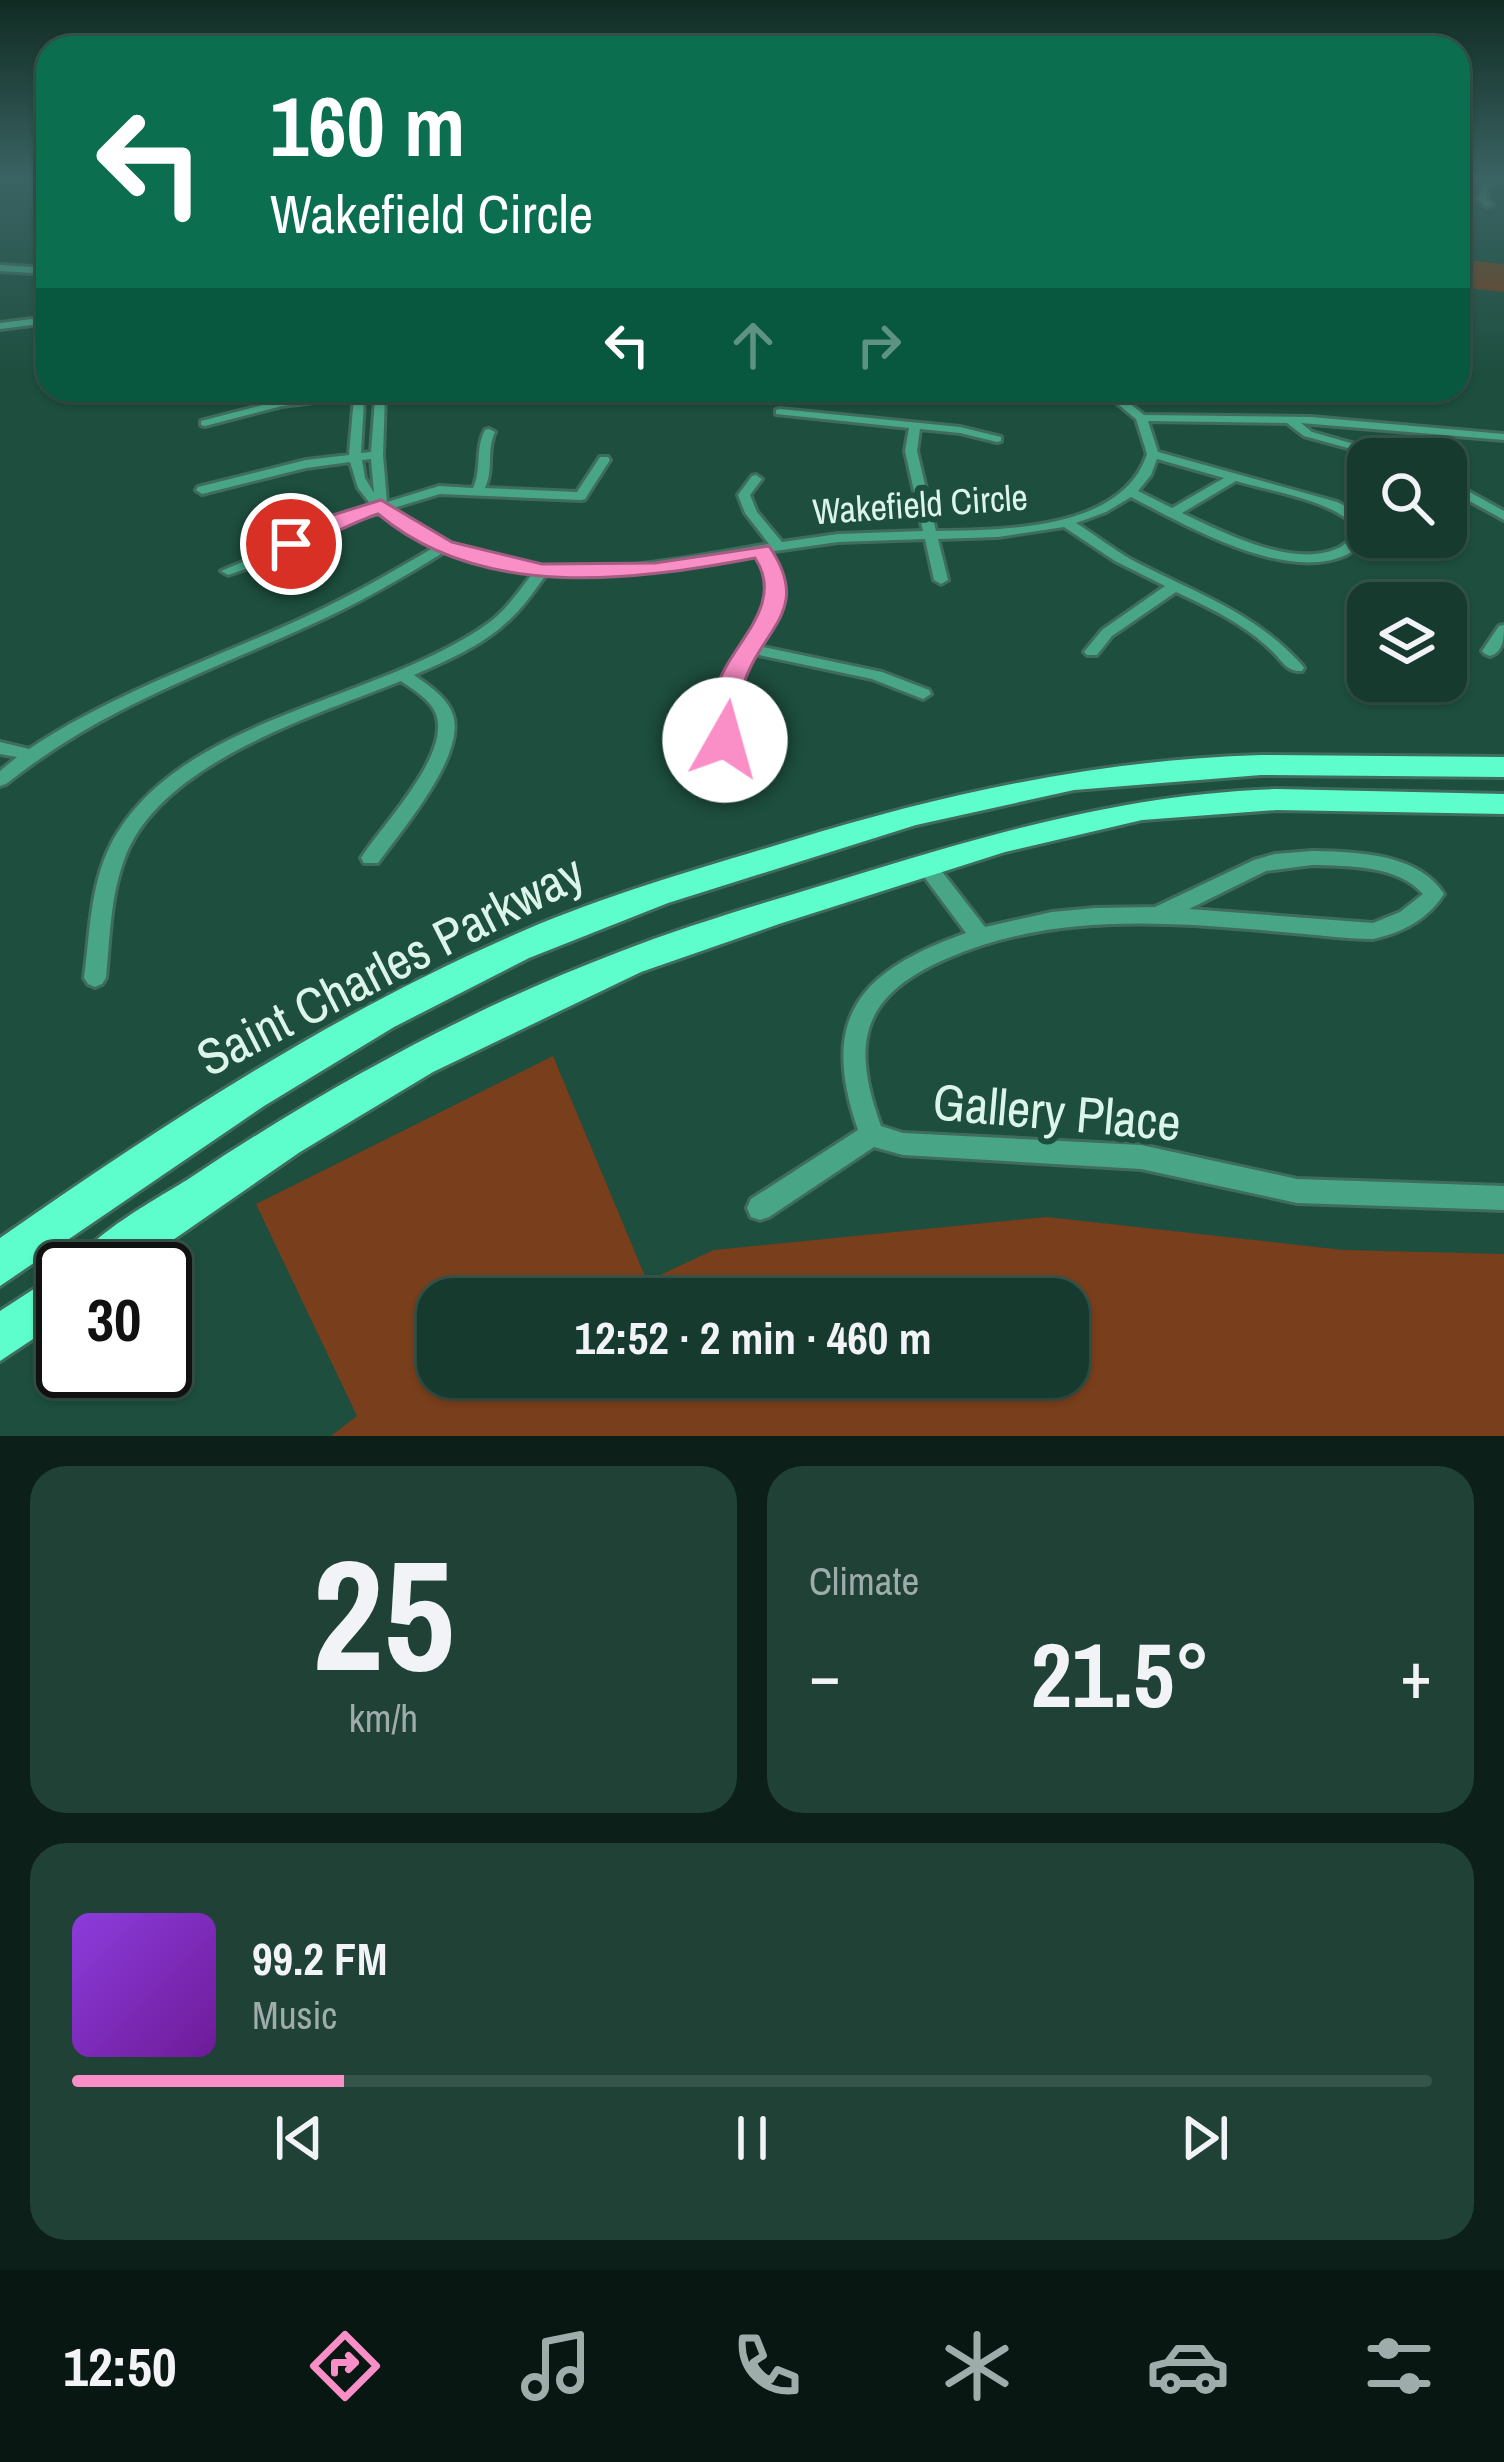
<!DOCTYPE html>
<html lang="en">
<head>
<meta charset="utf-8">
<style>
  body { margin:0; font-family:"Archivo Narrow",sans-serif; background:#1f4136; color:#f1f3f6; height:100vh; display:flex; flex-direction:column; font-size:45px; white-space:nowrap }
  * { box-sizing:border-box; margin:0 }
  p { font-size:39px; color:#9eadaa }
  .icon { flex:none; width:66px; height:66px; fill:none; stroke:currentColor; stroke-width:2; stroke-linecap:round; stroke-linejoin:round }
  .map { position:relative; height:1436px; overflow:hidden }
  .details { display:flex; flex-direction:column; gap:30px; padding:30px; background:#0c2019; flex:1 }
  .details>* { flex:none }
  .hud { position:absolute; left:36px; top:36px; width:1434px; height:366px; border-radius:36px; box-shadow:0 3px 9px #0004,0 0 0 3px #35544a; background:#0b6e4f; color:#fff; overflow:hidden }
  .controls { position:absolute; left:1347px; top:438px; display:grid; gap:24px }
  .controls a { display:grid; place-items:center; width:120px; height:120px; border-radius:24px; background:#163a2e; box-shadow:0 3px 9px #0004,0 0 0 3px #35544a; font-size:60px }
  .speed { position:absolute; left:36px; top:1242px; display:flex; gap:24px; font-size:60px; font-weight:700; text-align:center }
  .speed>* { display:grid; place-content:center; width:156px; height:156px; border-radius:50%; background:#163a2e; box-shadow:0 3px 9px #0004,0 0 0 3px #35544a; line-height:1 }
  .speed .limit { border:6px solid #111; border-radius:18px; background:#fff; color:#111 }
  .pin { position:absolute; display:grid; place-items:center; width:102px; height:102px; color:#fff; margin:-51px; border:6px solid #fff; border-radius:50%; box-shadow:0 3px 12px #0007 }
  .me { position:absolute; width:132px; margin:-66px; rotate:7deg; stroke-linejoin:round; filter:drop-shadow(0 0 9px #0008) }
  .turn { display:flex; align-items:center; gap:42px; height:252px; padding:0 36px; font-size:54px }
  .turn .icon { width:156px; height:156px; stroke-width:2.5 }
  .turn b { display:block; font-size:84px; line-height:102px }
  .lanes { display:flex; align-items:center; height:114px; padding:0 36px; background:#0003; justify-content:center; gap:60px; direction:ltr }
  .lanes .off { opacity:.35 }
  .big { font-size:90px; font-weight:700; line-height:1.1 }
  .details .widget { flex:1; display:flex; flex-direction:column; justify-content:center; gap:18px; min-width:0; padding:0 42px; border-radius:36px; background:#1f4136 }
  .details .dial { align-items:center; gap:0 }
  .dial b { font-size:156px; line-height:1 }
  .song { display:flex; align-items:center; gap:36px }
  .cover { width:144px; height:144px; border-radius:18px; background:linear-gradient(135deg,hsl(270 70% 55%),hsl(280 70% 35%)) }
  .played { height:12px; border-radius:6px; background:linear-gradient(90deg,#fa8fc7 20%,#35544a 20%) }
  .keys { display:flex; justify-content:space-around; direction:ltr }
  .heat { display:flex; justify-content:space-between; align-items:center; font-size:66px; direction:ltr }
  .details .tiles { flex:1; display:grid; gap:30px; grid-template-columns:1fr 1fr }
  .widget:last-child { grid-column:span 2 }
  .trip { position:absolute; left:417px; top:1278px; width:672px; height:120px; border-radius:36px; background:#163a2e; box-shadow:0 3px 9px #0004,0 0 0 3px #35544a; font-weight:700; line-height:120px; text-align:center }
  .dock { display:flex; height:192px; justify-content:space-around; align-items:center; background:#091712; color:#9eadaa }
  .dock .icon { width:84px; height:84px }
  .dock .active { color:#fa8fc7 }
  .dock b { font-size:54px; color:#f1f3f6 }
  .map>svg:first-child { display:block }
  .green { fill:#793e1b; fill-rule:evenodd }
  .lines { fill:none; stroke-linecap:round; stroke-linejoin:round }
  .street-casing { stroke:#3f6c5d; stroke-width:6 }
  .primary-casing { stroke:#3f6c5d; stroke-width:6 }
  .street { fill:#48a586; fill-rule:evenodd }
  .primary { fill:#5efecc; fill-rule:evenodd }
  .route { fill:#fa8fc7; stroke:#a25d81; stroke-width:3 }
  .labels { text-anchor:middle; stroke-width:12; stroke-linejoin:round; paint-order:stroke }
  .far-street-label { font-size:36px; fill:#dcf5eb; stroke:#1d4e3e }
  .near-street-label { font-size:51px; fill:#dcf5eb; stroke:#1d4e3e }
</style>
</head>
<body>
<div class="map">
<svg width="1504" height="1436" viewBox="0 0 1504 1436">
  <rect width="100%" height="100%" fill="#1d4e3e"/>
  <!-- green -->
  <g class="green">
    <path d="M 1458,259 L 1504,264 L 1504,292 L 1458,287 Z"/>
    <path d="M 553,1056 L 647,1281 L 714,1250 L 1047,1217 L 1343,1250 L 1504,1254 L 1504,1436 L 331,1436 L 357,1416 L 256,1204 ZM 438,1299 L 1068,1299 L 1068,1377 L 438,1377 Z"/>
  </g>
  <g class="lines">
    <defs>
      <g id="street">
        <path d="M 1499,177 L 1504,177 L 1504,179 L 1489,185 L 1486,198 L 1493,205 L 1486,207 L 1478,199 L 1483,184 Z"/>
        <path d="M 0,265 L 48,268 L 48,274 L 0,271 Z"/>
        <path d="M 48,317 L 48,323 L 0,329 L 0,323 Z"/>
        <path d="M 361,390 L 394,390 L 382,394 L 385,397 L 383,455 L 387,502 L 439,486 L 473,488 C 482,469 475,448 485,430 L 489,429 L 495,432 C 486,451 494,470 485,488 L 577,492 L 600,457 L 608,457 L 610,460 L 585,499 L 581,500 L 440,494 L 390,509 C 503,597 640,566 769,544 L 745,513 L 738,495 L 752,476 L 756,475 L 762,479 L 750,495 L 757,512 L 782,542 L 838,534 L 923,531 L 905,451 L 909,428 L 776,414 L 776,410 L 780,409 L 960,427 L 1001,437 L 1001,441 L 997,442 L 960,433 L 920,429 L 917,451 L 936,531 C 1002,530 1122,531 1147,454 L 1136,419 L 1101,390 L 1113,390 L 1144,415 L 1311,417 L 1504,434 L 1504,440 L 1301,423 L 1312,432 L 1407,459 L 1388,459 L 1304,436 L 1287,423 L 1148,421 L 1158,452 L 1337,502 C 1354,511 1368,516 1368,536 C 1361,543 1355,551 1346,555 C 1284,583 1186,525 1131,497 L 1106,512 L 1076,523 C 1095,535 1113,549 1132,560 C 1193,592 1255,612 1302,665 L 1304,668 L 1302,671 C 1286,672 1282,660 1271,650 C 1244,624 1210,608 1176,592 L 1112,636 L 1097,655 L 1087,655 L 1084,652 L 1102,630 L 1165,586 L 1115,561 L 1064,527 L 998,537 L 938,539 L 948,580 L 941,584 L 934,580 L 925,539 L 838,542 L 768,552 C 792,590 780,611 758,646 L 882,672 L 929,690 L 931,694 L 923,699 L 872,679 L 754,654 L 738,689 L 733,740 L 725,746 L 717,740 C 717,718 717,695 727,675 C 747,632 786,604 756,554 C 686,566 617,580 546,575 C 534,591 523,608 508,621 C 482,646 446,661 414,675 C 429,686 447,697 453,715 C 466,756 401,831 378,863 L 364,863 L 361,858 C 382,825 451,755 436,714 C 431,700 414,690 401,681 C 314,716 158,763 124,860 C 110,898 110,939 106,978 L 102,984 L 95,987 L 88,984 L 84,978 C 90,934 90,885 111,844 C 179,715 379,703 490,622 C 507,609 519,591 532,574 L 466,560 L 446,551 C 402,578 356,605 308,626 C 198,676 103,707 6,784 L 0,786 L 0,771 L 17,757 L 0,754 L 0,742 L 29,749 C 115,692 211,660 305,617 C 350,596 393,572 436,546 L 407,533 L 379,513 L 336,526 L 272,560 L 228,575 L 221,571 L 262,554 L 326,520 L 372,506 L 358,488 L 350,462 L 306,468 L 202,494 L 196,490 L 198,487 L 306,460 L 349,455 L 354,397 L 282,406 L 205,426 L 201,425 L 201,421 L 282,400 ZM 367,396 L 375,399 L 371,452 L 361,453 L 364,399 ZM 371,459 L 374,493 L 365,478 L 362,460 ZM 1157,459 L 1224,478 L 1172,508 L 1138,491 L 1151,475 ZM 1236,481 C 1269,491 1340,501 1358,531 C 1351,538 1345,546 1336,549 C 1292,568 1222,532 1182,513 Z"/>
        <path d="M 651,390 L 645,394 L 640,391 L 640,390 Z"/>
        <path d="M 1446,479 L 1504,511 L 1504,520 L 1446,488 Z"/>
        <path d="M 1504,625 C 1504,636 1504,652 1490,656 L 1485,654 L 1482,651 L 1499,626 Z"/>
        <path d="M 1312,851 C 1357,852 1418,853 1444,894 C 1428,919 1402,933 1373,939 C 1342,939 1312,934 1282,932 C 1169,922 1054,912 948,958 C 862,995 850,1041 881,1126 L 903,1133 L 1141,1145 L 1297,1179 L 1504,1186 L 1504,1210 L 1297,1203 L 1141,1169 L 903,1155 L 874,1147 L 769,1217 L 760,1220 L 751,1217 L 747,1208 L 751,1199 L 858,1130 C 819,1017 859,971 966,933 L 919,870 L 916,865 L 919,860 L 926,858 L 933,860 L 985,927 L 1052,912 L 1095,908 L 1155,907 L 1254,860 L 1275,854 ZM 1312,865 C 1348,866 1398,865 1423,894 L 1400,912 L 1373,923 L 1189,909 L 1266,871 Z"/>
      </g>
      <g id="primary">
        <path d="M 1261,755 L 1504,757 L 1504,777 L 1261,775 L 1074,790 L 916,825 L 668,903 L 529,958 L 394,1027 L 264,1106 L 0,1286 L 0,1238 C 161,1126 327,1017 507,938 C 598,897 694,870 790,841 C 945,793 1098,760 1261,755 Z"/>
        <path d="M 1277,789 L 1504,794 L 1504,814 L 1277,810 L 1142,820 L 1005,852 L 779,924 L 641,972 L 433,1072 L 300,1152 L 131,1269 L 73,1269 C 87,1235 161,1197 193,1176 C 327,1087 469,1009 619,952 C 701,920 786,897 869,871 C 1008,829 1131,794 1277,789 Z"/>
        <path d="M 63,1270 L 63,1319 L 0,1361 L 0,1311 Z"/>
      </g>
    </defs>
    <!-- street casing -->
    <use href="#street" class="street-casing"/>
    <!-- primary casing -->
    <use href="#primary" class="primary-casing"/>
    <!-- street -->
    <use href="#street" class="street"/>
    <!-- primary -->
    <use href="#primary" class="primary"/>
  </g>
  <!-- sky -->
  <linearGradient id="sky" x2="0" y2="1"><stop stop-color="#102b22"/><stop offset="0.47" stop-color="#3a6363"/><stop offset="1" stop-color="#3a6363" stop-opacity="0"/></linearGradient>
  <rect width="1504" height="378" fill="url(#sky)"/>
  <!-- route -->
  <path class="route" d="M 381,500 L 452,542 L 542,564 L 655,563 L 769,546 C 815,613 758,629 742,690 C 737,709 743,729 735,746 L 725,749 L 711,740 C 712,724 711,705 716,690 C 728,645 787,607 755,558 C 633,581 481,601 378,514 C 348,524 321,541 291,550 L 280,544 L 323,518 Z"/>
  <g class="labels">
    <!-- far-street labels -->
    <g class="far-street-label">
      <text transform="translate(920 504) rotate(-4)" y="13">Wakefield Circle</text>
    </g>
    <!-- near-street labels -->
    <g class="near-street-label">
      <text transform="translate(390 965) rotate(-27)" y="18">Saint Charles Parkway</text>
      <text transform="translate(1057 1112) rotate(5)" y="18">Gallery Place</text>
    </g>
  </g>
</svg>
<div class="controls">
<a><svg class="icon" aria-label="search" viewBox="0 0 24 24"><circle cx="10" cy="10" r="6"/><path d="M15 15l6 6"/></svg></a>
<a><svg class="icon" aria-label="layers" viewBox="0 0 24 24"><path d="M12 4l9 5-9 5-9-5zM3 14l9 5 9-5"/></svg></a>
</div>
<div class="speed"><div class="limit">30</div></div>
<div class="pin" style="left:291px;top:544px;background:#d93025"><svg class="icon" aria-label="arrive" viewBox="0 0 24 24"><path d="M6 21V4h12l-3 4 3 4H6"/></svg></div>
<svg class="me" style="left:725px;top:740px" viewBox="-20 -20 40 40"><circle r="19" fill="#fff"/><path d="M0-13L10 11 0 6-10 11z" fill="#fa8fc7"/></svg>
<div class="trip">12:52 · 2 min · 460 m</div>
<div class="hud">
<div class="turn"><svg class="icon" aria-label="left" viewBox="0 0 24 24"><path d="M17 20v-9H6M10 6l-5 5 5 5"/></svg><div><b>160 m</b>Wakefield Circle</div></div>
<div class="lanes"><svg class="icon" aria-label="left" viewBox="0 0 24 24"><path d="M17 20v-9H6M10 6l-5 5 5 5"/></svg><svg class="icon off" aria-label="ahead" viewBox="0 0 24 24"><path d="M12 20V5M6 11l6-6 6 6"/></svg><svg class="icon off" aria-label="right" viewBox="0 0 24 24"><path d="M7 20v-9h11M14 6l5 5-5 5"/></svg></div>
</div>
</div>
<section class="details">
<div class="tiles">
<div class="widget dial"><b>25</b><p>km/h</p></div>
<div class="widget"><p>Climate</p>
<div class="heat"><a>−</a><b class="big">21.5°</b><a>+</a></div>
</div>
<div class="widget">
<div class="song"><i class="cover"></i><div><b>99.2 FM</b><p>Music</p></div></div>
<div class="played"></div>
<div class="keys"><svg class="icon" aria-label="previous" viewBox="0 0 24 24"><path d="M18 5L8 12l10 7zM5 5v14"/></svg><svg class="icon" aria-label="pause" viewBox="0 0 24 24"><path d="M8 5v14M16 5v14"/></svg><svg class="icon" aria-label="next" viewBox="0 0 24 24"><path d="M6 5l10 7-10 7zM19 5v14"/></svg></div>
</div>
</div>
</section>
<nav class="dock">
<b>12:50</b>
<svg class="icon active" aria-label="directions" viewBox="0 0 24 24"><path d="M12 3l9 9-9 9-9-9zM9 14v-3h6M13 9l2 2-2 2"/></svg>
<svg class="icon" aria-label="music" viewBox="0 0 24 24"><path d="M9 18V5l10-2v13"/><circle cx="6" cy="18" r="3"/><circle cx="16" cy="16" r="3"/></svg>
<svg class="icon" aria-label="phone" viewBox="0 0 24 24"><path d="M5 4h4l2 5-3 2q2 4 5 5l2-3 5 2v4C11 20 4 13 5 4z"/></svg>
<svg class="icon" aria-label="climate" viewBox="0 0 24 24"><path d="M12 3v18M4 7l16 10M4 17L20 7"/></svg>
<svg class="icon" aria-label="car" viewBox="0 0 24 24"><path d="M5 17H2v-5l4-1 3-4h7l3 4 3 1v5h-3M9 17h6M6 11h13"/><circle cx="7" cy="17" r="2"/><circle cx="17" cy="17" r="2"/></svg>
<svg class="icon" aria-label="filters" viewBox="0 0 24 24"><path d="M4 7h16M4 17h16"/><circle cx="9" cy="7" r="2"/><circle cx="15" cy="17" r="2"/></svg>
</nav>
</body>
</html>
